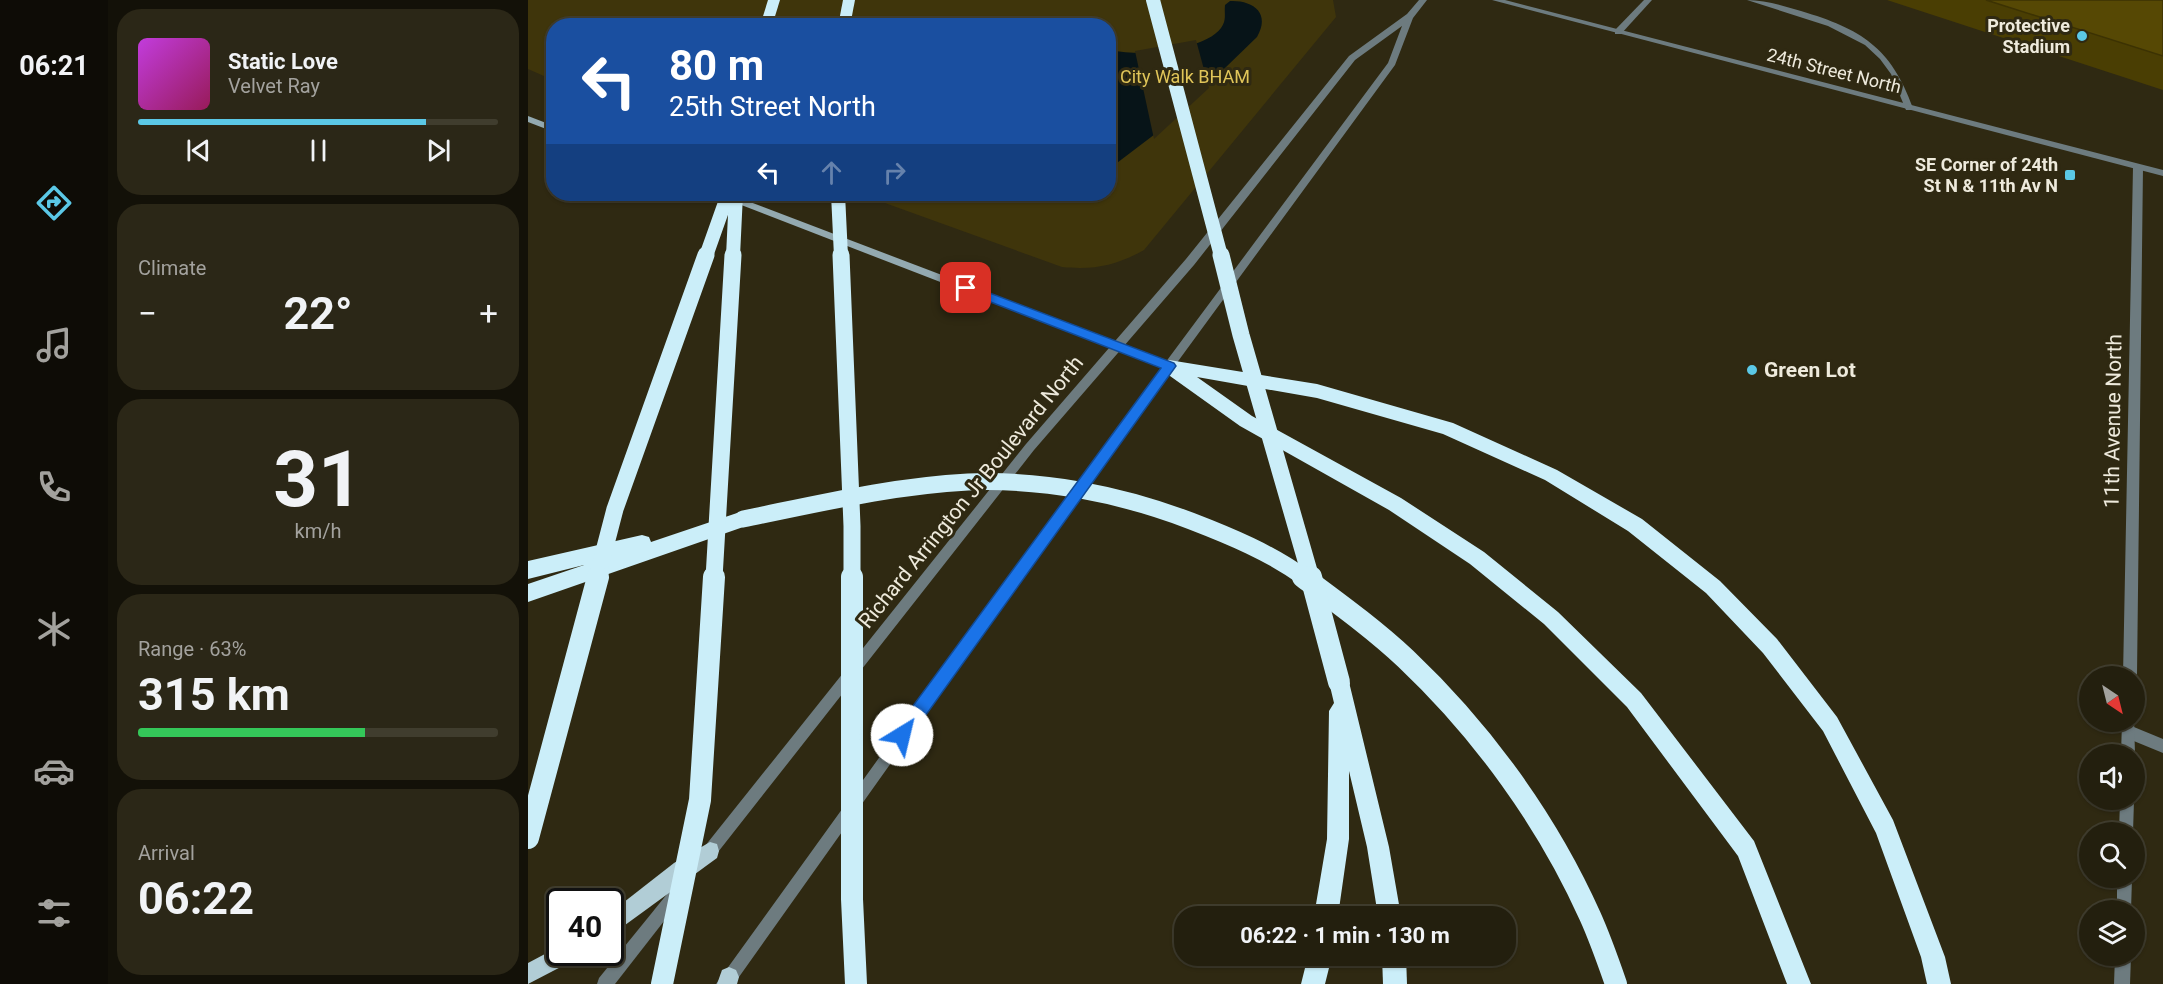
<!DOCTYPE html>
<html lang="en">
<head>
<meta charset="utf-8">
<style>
  body { margin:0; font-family:Roboto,sans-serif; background:#2b2717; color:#f1f3f6; height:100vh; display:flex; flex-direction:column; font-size:22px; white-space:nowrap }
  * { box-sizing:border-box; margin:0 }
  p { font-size:20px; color:#a3a29e }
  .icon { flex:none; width:33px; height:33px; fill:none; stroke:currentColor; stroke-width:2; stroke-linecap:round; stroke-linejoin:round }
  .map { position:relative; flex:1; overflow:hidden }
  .details { display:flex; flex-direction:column; gap:9px; padding:9px; background:#131108; width:420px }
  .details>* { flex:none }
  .banner { position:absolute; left:18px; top:18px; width:570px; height:183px; border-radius:24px; box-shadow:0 2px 4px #0004,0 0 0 2px #403d2e; background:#1a4fa0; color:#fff; overflow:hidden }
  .needle { width:39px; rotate:145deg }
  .fabs { position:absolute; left:1551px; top:666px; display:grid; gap:12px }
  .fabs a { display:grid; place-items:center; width:66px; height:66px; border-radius:50%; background:#231f0e; box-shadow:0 2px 4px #0004,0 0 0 2px #403d2e; font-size:30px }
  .speed { position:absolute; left:18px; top:888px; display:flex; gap:12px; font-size:30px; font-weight:700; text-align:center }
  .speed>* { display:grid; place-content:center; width:78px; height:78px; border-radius:50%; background:#231f0e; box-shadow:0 2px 4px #0004,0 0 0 2px #403d2e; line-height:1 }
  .speed .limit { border:3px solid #111; border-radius:9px; background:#fff; color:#111 }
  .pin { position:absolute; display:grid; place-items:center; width:51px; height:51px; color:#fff; margin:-26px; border-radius:12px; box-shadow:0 3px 9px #0006 }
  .me { position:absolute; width:66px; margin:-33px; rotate:36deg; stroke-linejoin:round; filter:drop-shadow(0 0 4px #0008) }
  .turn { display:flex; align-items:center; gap:21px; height:126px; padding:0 24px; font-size:27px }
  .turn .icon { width:78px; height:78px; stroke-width:2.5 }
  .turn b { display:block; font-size:42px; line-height:51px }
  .lanes { display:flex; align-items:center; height:57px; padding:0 24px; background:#0003; justify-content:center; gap:30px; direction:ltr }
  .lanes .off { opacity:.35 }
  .big { font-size:45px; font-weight:700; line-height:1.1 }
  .details .tile { flex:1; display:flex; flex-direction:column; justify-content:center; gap:9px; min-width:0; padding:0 21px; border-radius:24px; background:#2b2717 }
  .details .dial { align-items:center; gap:0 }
  .dial b { font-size:78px; line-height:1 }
  .song { display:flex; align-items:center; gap:18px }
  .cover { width:72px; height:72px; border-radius:9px; background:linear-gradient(135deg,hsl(290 70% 55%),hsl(330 70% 35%)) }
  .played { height:6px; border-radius:3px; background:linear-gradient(90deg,#5bc8e6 80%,#403d2e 80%) }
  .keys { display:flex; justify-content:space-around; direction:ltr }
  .heat { display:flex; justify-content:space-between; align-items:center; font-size:33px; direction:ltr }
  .charge { height:9px; border-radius:4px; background:linear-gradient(90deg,#34c759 63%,#403d2e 0) }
  .trip { position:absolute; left:646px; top:906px; width:342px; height:60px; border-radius:24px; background:#231f0e; box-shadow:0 2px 4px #0004,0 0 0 2px #403d2e; font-weight:700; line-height:60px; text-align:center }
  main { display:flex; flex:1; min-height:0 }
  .dock { display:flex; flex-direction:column; width:108px; justify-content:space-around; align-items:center; background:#0e0c06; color:#a3a29e }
  .dock .icon { width:42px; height:42px }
  .dock .current { color:#5bc8e6 }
  .dock b { font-size:27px; color:#f1f3f6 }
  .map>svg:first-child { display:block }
  .green { fill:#3f350b }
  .water { fill:#071418 }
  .pier { fill:#2f2912 }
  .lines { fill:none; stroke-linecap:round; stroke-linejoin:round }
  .service { fill:#6d7b7f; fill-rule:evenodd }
  .minor { fill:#6d7b7f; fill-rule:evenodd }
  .tertiary { fill:#6d7b7f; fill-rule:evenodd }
  .secondary { fill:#93a9b0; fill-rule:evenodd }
  .primary { fill:#b1cdd6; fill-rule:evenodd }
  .motorway { fill:#cbeef9; fill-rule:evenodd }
  .motorway-bridge-far2 { stroke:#cbeef9; stroke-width:14 }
  .motorway-bridge-far1 { stroke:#cbeef9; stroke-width:17 }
  .motorway-bridge { stroke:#cbeef9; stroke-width:22 }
  .wall { fill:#4a3e03 }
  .building { fill:#564804; stroke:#3c3203; stroke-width:1.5 }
  .route { fill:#1a73e8; stroke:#114b97; stroke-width:1.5 }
  .poi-dot { fill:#5bc8e6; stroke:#2f2912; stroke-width:2 }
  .labels { text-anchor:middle; stroke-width:6; stroke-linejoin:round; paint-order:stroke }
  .far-poi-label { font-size:18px; font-weight:bold; fill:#eeeadc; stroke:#2f2912; text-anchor:end }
  .far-street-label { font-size:18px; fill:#eeeadc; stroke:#2f2912 }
  .far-park-label { font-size:18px; fill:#e0c559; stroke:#2f2912 }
  .poi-label { font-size:21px; font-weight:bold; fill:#eeeadc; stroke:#2f2912; text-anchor:start }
  .street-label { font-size:21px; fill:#eeeadc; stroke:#2f2912 }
</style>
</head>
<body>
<main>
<nav class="dock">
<b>06:21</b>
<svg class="icon current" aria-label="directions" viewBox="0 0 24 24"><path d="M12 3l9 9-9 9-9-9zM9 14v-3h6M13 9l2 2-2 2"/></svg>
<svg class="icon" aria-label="music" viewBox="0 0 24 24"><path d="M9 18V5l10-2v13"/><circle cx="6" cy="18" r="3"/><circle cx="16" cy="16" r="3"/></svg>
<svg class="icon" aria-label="phone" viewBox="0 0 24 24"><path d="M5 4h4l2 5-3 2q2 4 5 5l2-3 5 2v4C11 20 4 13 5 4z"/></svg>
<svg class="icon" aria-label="climate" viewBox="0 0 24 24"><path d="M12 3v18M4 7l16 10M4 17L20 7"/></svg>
<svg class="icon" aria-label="car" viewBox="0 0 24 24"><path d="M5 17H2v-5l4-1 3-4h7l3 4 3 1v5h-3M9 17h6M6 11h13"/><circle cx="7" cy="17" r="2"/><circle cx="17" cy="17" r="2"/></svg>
<svg class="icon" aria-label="filters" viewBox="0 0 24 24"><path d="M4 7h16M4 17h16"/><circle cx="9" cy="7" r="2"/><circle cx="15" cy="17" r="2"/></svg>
</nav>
<section class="details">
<div class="tile">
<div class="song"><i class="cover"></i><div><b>Static Love</b><p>Velvet Ray</p></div></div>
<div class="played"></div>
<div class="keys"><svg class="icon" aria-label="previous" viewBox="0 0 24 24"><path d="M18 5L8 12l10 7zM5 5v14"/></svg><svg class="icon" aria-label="pause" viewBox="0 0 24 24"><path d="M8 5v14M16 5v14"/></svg><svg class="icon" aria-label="next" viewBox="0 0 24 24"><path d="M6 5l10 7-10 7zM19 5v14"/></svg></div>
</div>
<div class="tile"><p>Climate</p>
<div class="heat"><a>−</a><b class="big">22°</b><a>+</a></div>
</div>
<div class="tile dial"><b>31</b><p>km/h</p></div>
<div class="tile"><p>Range · 63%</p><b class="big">315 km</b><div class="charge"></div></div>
<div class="tile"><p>Arrival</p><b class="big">06:22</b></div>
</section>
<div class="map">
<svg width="1635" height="984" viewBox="0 0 1635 984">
  <rect width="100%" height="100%" fill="#2f2912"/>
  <!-- green -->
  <path class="green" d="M 0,0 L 805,0 L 808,17 L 616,250 C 587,266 566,270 534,267 L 332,194 L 580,194 L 580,26 L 26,26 L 25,80 L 0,69 Z"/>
  <!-- water -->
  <g class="water">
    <path d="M 702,1 C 725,0 743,13 729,37 L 635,128 L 581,169 L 580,49 C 606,58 676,51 693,28 C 699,20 696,14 697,5 Z"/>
    <path d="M 485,194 L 547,194 C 527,208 506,201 485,194 Z"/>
  </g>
  <!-- pier -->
  <path class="pier" d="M 668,40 L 681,88 L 626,139 L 607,51 Z"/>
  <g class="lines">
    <!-- service -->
    <g class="service">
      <path d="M 1116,0 L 1124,0 L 1093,34 L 1087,34 L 1087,30 Z"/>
      <path d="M 1219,0 C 1237,0 1255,6 1273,11 C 1333,29 1363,47 1385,108 L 1384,110 L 1378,110 L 1363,74 L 1352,59 L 1337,45 L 1300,26 Z"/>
      <path d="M 1601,725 L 1635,739 L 1635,753 L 1596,737 L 1594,732 L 1596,727 Z"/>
    </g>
    <!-- minor -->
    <g class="minor">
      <path d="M 1610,164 L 1615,167 L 1609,676 L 1606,681 L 1606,676 L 1595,676 L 1605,167 Z"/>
      <path d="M 1606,719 L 1607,754 L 1593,754 L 1594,722 L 1606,722 Z"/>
      <path d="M 1592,800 L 1606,800 L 1605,832 L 1591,832 Z"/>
      <path d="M 1589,878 L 1604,878 L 1603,910 L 1589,910 Z"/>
      <path d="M 1587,956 L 1603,956 L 1602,984 L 1586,984 Z"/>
    </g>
    <!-- tertiary -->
    <g class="tertiary">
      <path d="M 891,0 L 899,0 L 885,18 L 867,65 L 596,435 L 206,984 L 188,984 L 588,429 L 860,63 L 874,26 L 827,60 L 666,265 L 506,450 L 183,861 L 178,863 L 173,861 L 171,856 L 173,851 L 498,444 L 658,259 L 821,56 L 879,14 Z"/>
      <path d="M 964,0 L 977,0 L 1635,170 L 1635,176 Z"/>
      <path d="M 149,885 L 154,888 L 157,893 L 154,898 L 87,984 L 69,984 L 71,978 L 144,888 Z"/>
    </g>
    <!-- secondary -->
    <g class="secondary">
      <path d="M 0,116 L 26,126 L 26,132 L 0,122 Z"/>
      <path d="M 188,194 L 201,194 L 645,363 L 646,366 L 645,369 L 637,369 L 190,196 Z"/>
    </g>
    <!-- primary -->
    <g class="primary">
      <path d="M 182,842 L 189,844 L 191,851 L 189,858 L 82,936 L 82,913 L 146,863 Z"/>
      <path d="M 32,946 L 32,952 L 51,952 L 48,959 L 0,984 L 0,963 Z"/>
      <path d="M 201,967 L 208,970 L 211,977 L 209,984 L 189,984 L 194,970 Z"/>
    </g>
    <!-- motorway -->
    <g class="motorway">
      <path d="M 240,0 L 252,0 L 244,26 L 232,26 Z"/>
      <path d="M 315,0 L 327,0 L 322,26 L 310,26 Z"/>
      <path d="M 641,360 L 789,384 L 925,423 L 1029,470 L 1114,519 L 1192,581 L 1249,639 L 1309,717 L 1365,820 L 1417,957 L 1423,984 L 1399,984 L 1393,957 L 1348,833 L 1295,731 L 1235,653 L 1178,593 L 1100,531 L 1017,480 L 915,434 L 789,398 L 669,377 L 724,416 L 873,498 L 956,552 L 1030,612 L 1113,693 L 1226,841 L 1283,984 L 1259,984 L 1210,856 L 1099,707 L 1016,624 L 942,564 L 861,510 L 712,426 L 635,371 L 633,366 L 635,361 Z"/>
      <path d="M 215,511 L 221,513 L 224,519 L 221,525 L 0,602 L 0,584 L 56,565 L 0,579 L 0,561 L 114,535 L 121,537 L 123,542 Z"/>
      <path d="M 811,672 L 818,675 L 821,682 L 861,847 L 873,916 L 850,916 L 839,847 L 821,771 L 821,839 L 810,916 L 786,916 L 799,839 L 801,711 L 806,703 L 801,682 L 804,675 Z"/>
      <path d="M 780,956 L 804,956 L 797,984 L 773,984 Z"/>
      <path d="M 854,956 L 878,956 L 879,984 L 855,984 Z"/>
    </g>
    <!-- motorway-bridge-far2 -->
    <g class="motorway-bridge-far2">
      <path d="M 625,0 L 693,256"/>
      <path d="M 310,194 L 313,256"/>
      <path d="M 178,256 L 200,194"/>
      <path d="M 205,256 L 208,194"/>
    </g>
    <!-- motorway-bridge-far1 -->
    <g class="motorway-bridge-far1">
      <path d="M 313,255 L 324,526 L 324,578"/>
      <path d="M 693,255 L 713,335 L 783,578"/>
      <path d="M 215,519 C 289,504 364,486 440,482 C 515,479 593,494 663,521 C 702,536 743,553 777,578"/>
      <path d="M 69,578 L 87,509 L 178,255"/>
      <path d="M 186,578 L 205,255"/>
    </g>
    <!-- motorway-bridge -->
    <g class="motorway-bridge">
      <path d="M 324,577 L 324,899 L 328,984"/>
      <path d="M 775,577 C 810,603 846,629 878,659 C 954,731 1019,820 1062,916 C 1072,938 1080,961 1088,984"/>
      <path d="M 783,577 L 811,682"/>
      <path d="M 0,838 L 70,577"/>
      <path d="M 134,984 L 172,800 L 186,577"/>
    </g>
  </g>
  <!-- wall -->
  <path class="wall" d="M 1359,0 L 1635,0 L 1635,90 Z"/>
  <!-- building -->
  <path class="building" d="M 1458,0 L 1635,0 L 1635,56 Z"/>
  <!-- route -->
  <path class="route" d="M 438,284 L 646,363 L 648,366 L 380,740 L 374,743 L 368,740 L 366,735 L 368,729 L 633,368 L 434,291 L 434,285 Z"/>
  <!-- markers -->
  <g class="poi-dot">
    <circle cx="1554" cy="36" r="6"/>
    <rect x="1536" y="169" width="12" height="12" rx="3"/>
    <circle cx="1224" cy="370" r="6"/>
  </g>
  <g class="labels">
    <!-- far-poi labels -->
    <g class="far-poi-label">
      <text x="1542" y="32">Protective<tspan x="1542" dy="21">Stadium</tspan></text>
      <text x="1530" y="171">SE Corner of 24th<tspan x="1530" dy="21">St N &amp; 11th Av N</tspan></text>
    </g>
    <!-- far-street labels -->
    <g class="far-street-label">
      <text transform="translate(1306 71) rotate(14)" y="6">24th Street North</text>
    </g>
    <!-- far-park labels -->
    <g class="far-park-label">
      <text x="657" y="83">City Walk BHAM</text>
    </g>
    <!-- poi labels -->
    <g class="poi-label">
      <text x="1236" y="377">Green Lot</text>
    </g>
    <!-- street labels -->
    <g class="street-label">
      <text transform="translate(1585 421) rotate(-89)" y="7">11th Avenue North</text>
      <text transform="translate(443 492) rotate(-51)" y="7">Richard Arrington Jr Boulevard North</text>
    </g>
  </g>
</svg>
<div class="fabs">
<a><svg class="needle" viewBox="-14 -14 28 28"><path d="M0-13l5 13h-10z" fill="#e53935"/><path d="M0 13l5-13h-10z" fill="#a3a29e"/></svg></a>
<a><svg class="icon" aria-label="sound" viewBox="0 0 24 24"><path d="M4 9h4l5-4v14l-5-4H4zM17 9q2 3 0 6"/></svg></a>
<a><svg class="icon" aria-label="search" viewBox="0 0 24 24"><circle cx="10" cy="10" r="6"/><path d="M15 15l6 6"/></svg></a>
<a><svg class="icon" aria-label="layers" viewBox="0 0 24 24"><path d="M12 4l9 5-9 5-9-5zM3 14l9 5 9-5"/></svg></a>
</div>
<div class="speed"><div class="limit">40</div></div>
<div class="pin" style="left:438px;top:288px;background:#d93025"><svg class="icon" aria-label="arrive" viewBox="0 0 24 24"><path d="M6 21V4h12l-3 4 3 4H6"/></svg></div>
<svg class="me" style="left:374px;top:735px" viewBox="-20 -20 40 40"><circle r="19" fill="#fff"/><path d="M0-13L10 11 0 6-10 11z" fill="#1a73e8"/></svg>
<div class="trip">06:22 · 1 min · 130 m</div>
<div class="banner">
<div class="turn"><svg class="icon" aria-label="left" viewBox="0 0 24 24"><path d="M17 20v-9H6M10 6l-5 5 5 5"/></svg><div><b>80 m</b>25th Street North</div></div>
<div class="lanes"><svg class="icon" aria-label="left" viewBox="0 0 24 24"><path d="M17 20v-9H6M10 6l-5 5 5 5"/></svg><svg class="icon off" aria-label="ahead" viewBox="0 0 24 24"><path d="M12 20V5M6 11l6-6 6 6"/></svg><svg class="icon off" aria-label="right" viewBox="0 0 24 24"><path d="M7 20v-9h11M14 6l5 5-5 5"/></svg></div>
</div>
</div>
</main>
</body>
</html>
